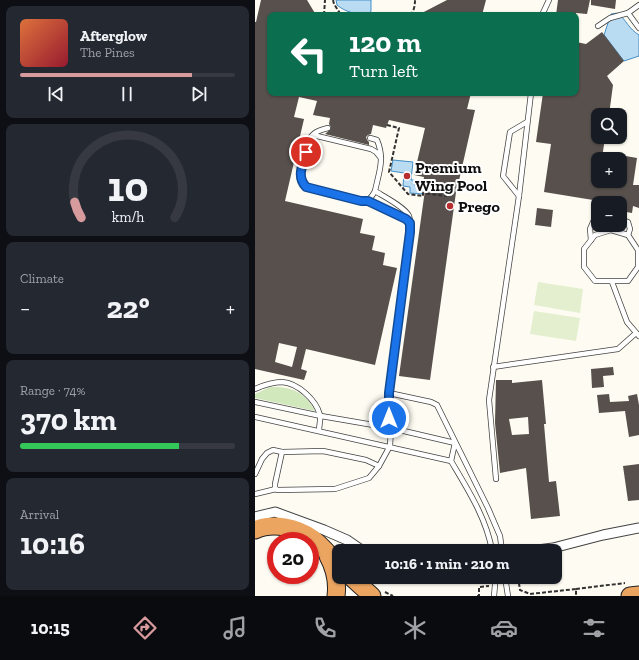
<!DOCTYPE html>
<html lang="en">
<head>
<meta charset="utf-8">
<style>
  body { margin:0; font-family:"Zilla Slab",serif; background:#242831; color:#f1f3f6; height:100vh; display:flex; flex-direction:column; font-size:15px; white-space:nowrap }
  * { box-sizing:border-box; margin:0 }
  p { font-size:13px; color:#9ea1a6 }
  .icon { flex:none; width:22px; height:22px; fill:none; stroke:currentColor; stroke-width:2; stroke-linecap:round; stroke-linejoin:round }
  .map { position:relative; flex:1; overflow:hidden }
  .drawer { display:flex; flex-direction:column; gap:6px; padding:6px; background:#0d0f14; width:255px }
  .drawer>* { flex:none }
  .hud { position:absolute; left:12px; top:12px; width:312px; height:84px; border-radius:8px; box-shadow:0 1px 3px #0004; background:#0b6e4f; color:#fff; overflow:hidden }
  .controls { position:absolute; left:336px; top:108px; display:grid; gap:8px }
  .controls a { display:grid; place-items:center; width:36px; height:36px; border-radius:8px; background:#171b24; box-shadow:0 1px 3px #0004; font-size:20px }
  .speed { position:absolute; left:12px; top:532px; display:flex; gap:8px; font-size:20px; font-weight:700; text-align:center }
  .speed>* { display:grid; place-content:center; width:52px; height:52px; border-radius:50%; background:#171b24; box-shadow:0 1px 3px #0004; line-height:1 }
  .speed .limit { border:6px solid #d22; background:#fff; color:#111 }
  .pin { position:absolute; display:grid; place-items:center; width:34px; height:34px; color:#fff; margin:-17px; border:2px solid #fff; border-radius:50%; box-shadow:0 1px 4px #0007 }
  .me { position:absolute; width:44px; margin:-22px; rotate:0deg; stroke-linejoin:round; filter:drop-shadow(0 0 3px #0008) }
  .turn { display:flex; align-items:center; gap:14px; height:84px; padding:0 16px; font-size:18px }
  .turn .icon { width:52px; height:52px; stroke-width:2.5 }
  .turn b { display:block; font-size:28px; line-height:34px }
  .big { font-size:30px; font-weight:800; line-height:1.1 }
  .drawer .tile { flex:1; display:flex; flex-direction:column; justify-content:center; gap:6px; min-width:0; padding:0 14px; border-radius:8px; background:#242831 }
  .drawer .dial { align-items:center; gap:0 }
  .dial svg { height:104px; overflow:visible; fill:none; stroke:#363941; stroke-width:7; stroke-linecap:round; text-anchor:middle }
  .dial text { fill:#f1f3f6; stroke:none }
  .song { display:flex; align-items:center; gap:12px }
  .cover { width:48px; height:48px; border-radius:6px; background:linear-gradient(135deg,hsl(20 70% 55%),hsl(350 70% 35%)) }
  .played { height:4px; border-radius:2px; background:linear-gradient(90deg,#d79a9d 80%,#363941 80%) }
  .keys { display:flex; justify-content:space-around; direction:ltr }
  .heat { display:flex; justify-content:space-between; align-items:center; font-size:22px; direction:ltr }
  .charge { height:6px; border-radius:3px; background:linear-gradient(90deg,#34c759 74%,#363941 0) }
  .trip { position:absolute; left:77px; top:544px; width:230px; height:40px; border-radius:8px; background:#171b24; box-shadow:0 1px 3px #0004; font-weight:800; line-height:40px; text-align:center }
  .menu { display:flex; height:64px; justify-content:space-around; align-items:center; background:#090b0e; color:#9ea1a6 }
  .menu .icon { width:28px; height:28px }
  .menu .current { color:#d79a9d }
  .menu b { font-size:18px; color:#f1f3f6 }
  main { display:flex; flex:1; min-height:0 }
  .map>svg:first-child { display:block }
  .green { fill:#d1e7bc }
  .pitch { fill:#e3efce }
  .water { fill:#b9dcf3; stroke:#438ec6 }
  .building { fill:#57504c; fill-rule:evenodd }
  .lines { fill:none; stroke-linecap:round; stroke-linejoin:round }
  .lane-casing { stroke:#424242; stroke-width:6 }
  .street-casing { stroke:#424242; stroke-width:11 }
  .highway-casing { stroke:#202020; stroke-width:19 }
  .path { stroke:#313131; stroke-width:2; stroke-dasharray:4 2; stroke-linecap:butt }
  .lane { stroke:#fff; stroke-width:4.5 }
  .street { stroke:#fff; stroke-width:9 }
  .highway { stroke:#eca561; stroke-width:17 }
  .route-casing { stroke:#114b97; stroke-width:10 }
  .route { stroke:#1a73e8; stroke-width:7 }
  .poi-dot { fill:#b82e30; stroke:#fff; stroke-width:1.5 }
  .labels { text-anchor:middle; stroke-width:4; stroke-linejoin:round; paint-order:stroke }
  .poi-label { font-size:16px; font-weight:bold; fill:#0f0f0f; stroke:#fff; text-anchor:start }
</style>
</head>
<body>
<main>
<section class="drawer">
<div class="tile">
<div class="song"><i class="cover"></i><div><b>Afterglow</b><p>The Pines</p></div></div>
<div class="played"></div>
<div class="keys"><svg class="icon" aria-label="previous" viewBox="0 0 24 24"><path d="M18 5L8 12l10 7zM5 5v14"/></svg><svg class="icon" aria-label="pause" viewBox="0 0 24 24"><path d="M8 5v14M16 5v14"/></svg><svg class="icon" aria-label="next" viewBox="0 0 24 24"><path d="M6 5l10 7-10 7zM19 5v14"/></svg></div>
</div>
<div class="tile dial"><svg viewBox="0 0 100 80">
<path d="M14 69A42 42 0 1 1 86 69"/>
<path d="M14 69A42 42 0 0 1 9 57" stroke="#d79a9d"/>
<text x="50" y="56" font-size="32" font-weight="700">10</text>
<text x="50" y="72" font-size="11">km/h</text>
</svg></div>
<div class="tile"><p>Climate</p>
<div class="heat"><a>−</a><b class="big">22°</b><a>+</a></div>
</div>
<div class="tile"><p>Range · 74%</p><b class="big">370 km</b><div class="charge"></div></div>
<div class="tile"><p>Arrival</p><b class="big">10:16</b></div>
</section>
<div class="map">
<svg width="384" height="596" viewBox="0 0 384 596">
  <rect width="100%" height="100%" fill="#fefcf2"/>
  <!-- green -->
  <path class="green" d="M 15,387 C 36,386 50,392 60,411 L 0,398 L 0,394 Z"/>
  <!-- pitch -->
  <g class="pitch">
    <path d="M 283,282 L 328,289 L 325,313 L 279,305 Z"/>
    <path d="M 279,311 L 325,318 L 321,341 L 275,334 Z"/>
  </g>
  <!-- water -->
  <g class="water">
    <path d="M 81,0 L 116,0 L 116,11 L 113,15 C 103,15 90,12 82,5 Z"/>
    <path d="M 363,13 C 371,20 374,29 384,35 L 384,56 L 369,61 L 349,35 L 356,14 Z"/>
    <path d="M 138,160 L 158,162 L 156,180 L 160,180 L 159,185 L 172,187 L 171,191 L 167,191 L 167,194 L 155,193 L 155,187 L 148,186 L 149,173 L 136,171 Z"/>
  </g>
  <!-- building -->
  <g class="building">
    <path d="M 6,0 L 52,0 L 61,15 L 15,15 L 15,93 L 216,93 L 212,109 L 220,110 L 203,185 L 202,185 L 175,380 L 144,376 L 171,183 L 168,183 L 169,177 L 159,175 L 170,128 L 134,120 L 131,128 L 118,125 L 116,134 L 113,135 L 111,137 L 112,140 L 114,142 L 114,145 L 70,134 L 76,129 L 76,127 L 74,124 L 75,118 L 58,115 L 62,101 L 44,97 L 39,117 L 49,119 L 30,201 L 108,219 L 105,233 L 120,236 L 117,250 L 130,253 L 128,265 L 142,268 L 120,365 L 51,349 L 46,369 L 52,371 L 49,380 L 0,369 L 0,22 L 1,22 ZM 24,343 L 42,347 L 37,367 L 20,362 Z"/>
    <path d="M 192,0 L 231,0 L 227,15 L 163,15 Z"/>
    <path d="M 303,0 L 335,0 L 332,14 L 321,13 L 321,15 L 301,15 Z"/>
    <path d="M 336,0 L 361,0 L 360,9 L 336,5 Z"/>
    <path d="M 347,32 L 369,61 L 352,76 L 358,85 L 354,115 L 343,115 L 343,137 L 350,137 L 347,159 L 343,159 L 343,181 L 365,181 L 365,155 L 382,158 L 378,185 L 384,185 L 384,208 L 378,206 L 377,213 L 365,211 L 365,203 L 337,203 L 338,200 L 289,192 L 296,144 L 281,142 L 288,93 L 321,93 L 321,42 L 331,44 Z"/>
    <path d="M 282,208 L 298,210 L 296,227 L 280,225 Z"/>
    <path d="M 358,367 L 359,375 L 348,376 L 349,387 L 337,388 L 336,369 Z"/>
    <path d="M 241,380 L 257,380 L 257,383 L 287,380 L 291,424 L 289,424 L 294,482 L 301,481 L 305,516 L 276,519 L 271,468 L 245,473 L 240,423 ZM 273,417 L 274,434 L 257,435 L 254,419 Z"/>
    <path d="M 354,394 L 355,402 L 374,401 L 373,396 L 382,394 L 384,405 L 384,435 L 374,437 L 370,411 L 344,413 L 342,395 Z"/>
    <path d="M 384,464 L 384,500 L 373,501 L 368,466 Z"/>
  </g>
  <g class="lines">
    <defs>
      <g id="lane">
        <path d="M 373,13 L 384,28"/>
        <path d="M 287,15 L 294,0"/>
        <path d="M 343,26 L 355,18 L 373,13 L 384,5"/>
        <path d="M 73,128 C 65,130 58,132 54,140 L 45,177 L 46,182 L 51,187 L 106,201 C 114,201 116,198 120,191"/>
        <path d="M 55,139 L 62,136 L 116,149 L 121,152 L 126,158"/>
        <path d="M 264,196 L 248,176 L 255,132 L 272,122"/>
        <path d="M 113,201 L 151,219 L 155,223"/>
        <path d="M 365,219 L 373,222 L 375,229 L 373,235"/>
        <path d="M 356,230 L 373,235 L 383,250 L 383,267 L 373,281 L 340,281 L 329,267 L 329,249 L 340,235 Z"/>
        <path d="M 336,240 L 335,229 L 339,220 L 343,218"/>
        <path d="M 357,282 L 372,322 L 384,336"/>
        <path d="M 238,367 L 363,349 L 381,333"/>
        <path d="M 0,389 C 9,385 17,382 27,382 C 43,383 61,400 65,415 C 66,419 64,426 64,430"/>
        <path d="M 134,393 L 176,402 L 182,405 L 233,508 L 245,536 L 247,551"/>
        <path d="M 0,402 L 66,416 L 136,428 L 200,443"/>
        <path d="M 0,417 L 196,461"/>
        <path d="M 200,443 L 196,461 C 212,488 232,519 237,551"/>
        <path d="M 27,452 L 20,484 L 20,488 L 22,490 L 80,489 L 114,478 L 124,466 L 135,446 L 136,428 L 134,418 L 134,393 L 155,232 C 155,227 156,221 154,216 C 150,207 128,196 120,191 C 124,172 130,159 122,140 L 115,138"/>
        <path d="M 0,474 L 7,459 L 12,453 L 18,450 L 27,452 L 68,451 L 111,460 L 124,466"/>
        <path d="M 241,479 L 234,400 L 264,196 L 276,93"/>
        <path d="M 0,494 L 21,489"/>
        <path d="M 250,577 L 253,596"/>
        <path d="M 239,596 L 240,585 L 240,577"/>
      </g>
      <g id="street">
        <path d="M 0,517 L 20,512 L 69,530 L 92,540 L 108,551"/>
        <path d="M 275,551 L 298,548 L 348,535 L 384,528"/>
      </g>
      <g id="highway">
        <path d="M 0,530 C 18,522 41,527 57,538 C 66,544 76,557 84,565"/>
        <path d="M 73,556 C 80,569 83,581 81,596"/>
        <path d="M 96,577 L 117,596"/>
        <path d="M 375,596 L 384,595"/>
      </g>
    </defs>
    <!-- lane casing -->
    <use href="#lane" class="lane-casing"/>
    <!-- street casing -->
    <use href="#street" class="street-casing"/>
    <!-- highway casing -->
    <use href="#highway" class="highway-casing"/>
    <!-- path -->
    <g class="path">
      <path d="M 78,0 L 79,4 L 86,15"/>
      <path d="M 69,15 L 70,0"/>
      <path d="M 155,15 C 159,12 160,5 160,0"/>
      <path d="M 132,125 L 144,128 L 134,172 L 153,194 L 168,196 L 168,193 L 192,196"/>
      <path d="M 263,577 L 265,590 L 275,594 L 321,589 L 321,596"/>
      <path d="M 321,589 L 370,583"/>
      <path d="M 130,592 L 138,596"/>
      <path d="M 222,596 L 224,596 L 224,587 L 234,586"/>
    </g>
    <!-- lane -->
    <use href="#lane" class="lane"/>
    <!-- street -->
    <use href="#street" class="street"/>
    <!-- highway -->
    <use href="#highway" class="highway"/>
  </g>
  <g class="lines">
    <defs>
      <path id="route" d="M 51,152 C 48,165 41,176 51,187 L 106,201 L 113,201 L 151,219 L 155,223 L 155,232 L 134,393 L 134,418"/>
    </defs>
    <!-- route casing -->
    <use href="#route" class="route-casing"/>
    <!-- route -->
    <use href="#route" class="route"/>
  </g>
  <!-- markers -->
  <g class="poi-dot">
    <circle cx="152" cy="176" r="4"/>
    <circle cx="195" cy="206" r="4"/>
  </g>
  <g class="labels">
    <!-- poi labels -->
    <g class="poi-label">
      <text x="160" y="173">Premium<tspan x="160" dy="18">Wing Pool</tspan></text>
      <text x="203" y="212">Prego</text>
    </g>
  </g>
</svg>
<div class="controls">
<a><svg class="icon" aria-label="search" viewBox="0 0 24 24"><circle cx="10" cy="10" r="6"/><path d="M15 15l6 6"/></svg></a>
<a>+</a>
<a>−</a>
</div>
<div class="speed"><div class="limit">20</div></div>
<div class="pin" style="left:51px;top:152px;background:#d93025"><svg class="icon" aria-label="arrive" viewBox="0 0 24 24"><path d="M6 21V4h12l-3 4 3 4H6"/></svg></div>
<svg class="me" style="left:134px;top:418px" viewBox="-20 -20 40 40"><circle r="17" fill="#1a73e8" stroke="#fff" stroke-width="3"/><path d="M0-11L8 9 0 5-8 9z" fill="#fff"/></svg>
<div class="trip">10:16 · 1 min · 210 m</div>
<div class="hud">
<div class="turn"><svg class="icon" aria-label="left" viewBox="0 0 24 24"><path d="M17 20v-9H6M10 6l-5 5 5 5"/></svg><div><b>120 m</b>Turn left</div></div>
</div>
</div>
</main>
<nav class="menu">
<b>10:15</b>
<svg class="icon current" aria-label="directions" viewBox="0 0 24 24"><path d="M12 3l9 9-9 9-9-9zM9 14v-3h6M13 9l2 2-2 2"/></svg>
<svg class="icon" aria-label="music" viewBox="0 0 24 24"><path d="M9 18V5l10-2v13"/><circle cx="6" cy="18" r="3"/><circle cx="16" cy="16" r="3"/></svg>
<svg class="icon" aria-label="phone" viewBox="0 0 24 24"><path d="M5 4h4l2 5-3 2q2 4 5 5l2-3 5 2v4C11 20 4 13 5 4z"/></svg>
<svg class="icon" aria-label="climate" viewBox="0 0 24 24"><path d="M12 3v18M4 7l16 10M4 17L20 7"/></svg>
<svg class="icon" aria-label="car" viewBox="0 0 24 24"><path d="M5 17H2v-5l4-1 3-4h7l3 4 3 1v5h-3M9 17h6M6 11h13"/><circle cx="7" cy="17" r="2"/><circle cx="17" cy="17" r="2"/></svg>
<svg class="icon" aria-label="filters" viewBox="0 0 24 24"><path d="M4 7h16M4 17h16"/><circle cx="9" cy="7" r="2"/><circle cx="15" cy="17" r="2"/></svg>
</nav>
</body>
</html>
